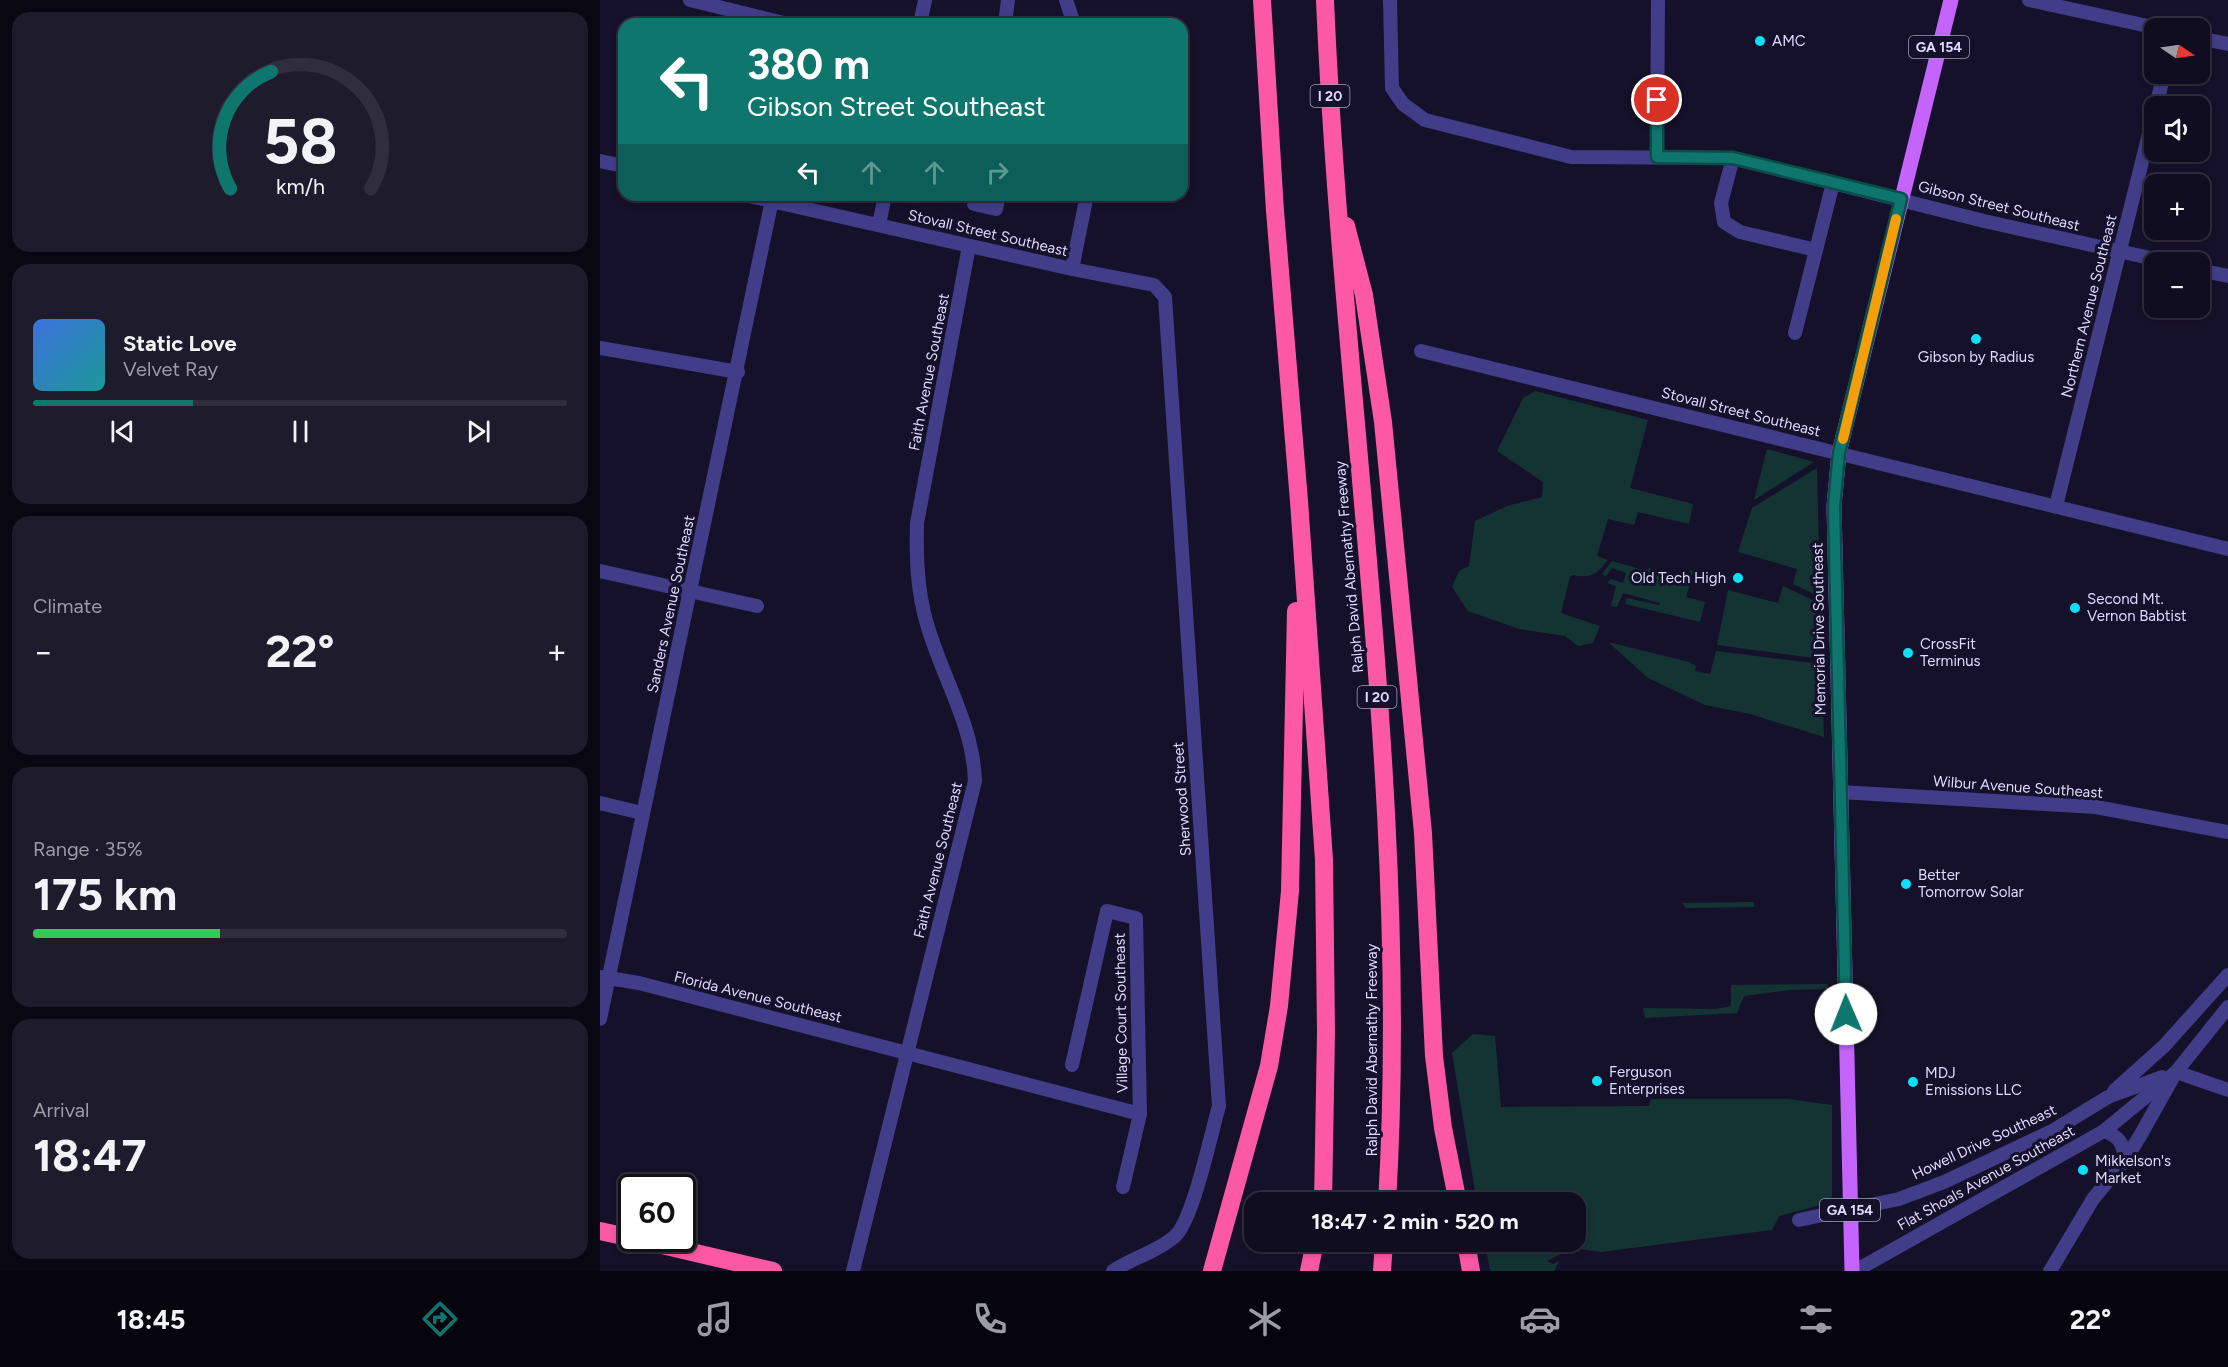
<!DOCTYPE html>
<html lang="en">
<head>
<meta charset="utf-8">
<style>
  body { margin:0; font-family:Figtree,sans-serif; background:#1e1b2d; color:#f1f3f6; height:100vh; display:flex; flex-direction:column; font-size:22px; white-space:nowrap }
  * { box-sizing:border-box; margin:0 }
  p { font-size:20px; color:#9c9ca5 }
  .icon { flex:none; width:33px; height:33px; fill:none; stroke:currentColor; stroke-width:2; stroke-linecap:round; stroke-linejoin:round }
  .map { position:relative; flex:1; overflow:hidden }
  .panel { display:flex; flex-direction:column; gap:12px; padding:12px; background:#090712; width:600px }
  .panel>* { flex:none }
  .hud { position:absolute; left:18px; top:18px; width:570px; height:183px; border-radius:18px; box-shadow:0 3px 9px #0003,0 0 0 2px #302d3e; background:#0f766e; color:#fff; overflow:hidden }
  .needle { width:39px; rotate:103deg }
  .tools { position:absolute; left:1544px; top:18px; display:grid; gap:12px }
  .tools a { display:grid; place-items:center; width:66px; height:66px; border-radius:12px; background:#100d20; box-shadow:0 3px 9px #0003,0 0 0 2px #302d3e; font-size:30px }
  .speed { position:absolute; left:18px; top:1174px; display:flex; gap:12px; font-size:30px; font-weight:700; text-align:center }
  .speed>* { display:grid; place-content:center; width:78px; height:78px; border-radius:50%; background:#100d20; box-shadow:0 3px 9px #0003,0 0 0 2px #302d3e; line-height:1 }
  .speed .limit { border:3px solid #111; border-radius:9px; background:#fff; color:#111 }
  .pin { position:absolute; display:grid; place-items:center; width:51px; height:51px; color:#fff; margin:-26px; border:3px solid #fff; border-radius:50%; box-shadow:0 2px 6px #0007 }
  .me { position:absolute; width:66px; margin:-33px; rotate:359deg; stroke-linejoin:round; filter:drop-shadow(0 0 4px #0008) }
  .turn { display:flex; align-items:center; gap:21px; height:126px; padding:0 30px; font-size:27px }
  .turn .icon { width:78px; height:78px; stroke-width:2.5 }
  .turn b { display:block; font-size:42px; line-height:51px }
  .lanes { display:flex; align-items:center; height:57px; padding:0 30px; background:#0003; justify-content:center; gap:30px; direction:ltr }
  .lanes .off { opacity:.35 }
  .big { font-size:45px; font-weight:700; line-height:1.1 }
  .panel .tile { flex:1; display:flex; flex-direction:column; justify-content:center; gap:9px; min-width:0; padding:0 21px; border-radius:18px; background:#1e1b2d }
  .panel .dial { align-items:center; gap:0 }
  .dial svg { height:156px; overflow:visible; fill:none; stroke:#302d3e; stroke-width:7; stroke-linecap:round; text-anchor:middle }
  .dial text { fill:#f1f3f6; stroke:none }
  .song { display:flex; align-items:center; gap:18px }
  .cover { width:72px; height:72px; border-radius:9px; background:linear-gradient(135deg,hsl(220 70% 55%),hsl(180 70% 35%)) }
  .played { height:6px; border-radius:3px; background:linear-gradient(90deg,#0f766e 30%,#302d3e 30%) }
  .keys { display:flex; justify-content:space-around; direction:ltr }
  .heat { display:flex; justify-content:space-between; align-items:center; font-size:33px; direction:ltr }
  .charge { height:9px; border-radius:4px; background:linear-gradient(90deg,#34c759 35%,#302d3e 0) }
  .trip { position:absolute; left:644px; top:1192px; width:342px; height:60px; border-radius:18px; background:#100d20; box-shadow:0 3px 9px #0003,0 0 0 2px #302d3e; font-weight:700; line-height:60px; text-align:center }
  .tab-bar { display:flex; height:96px; justify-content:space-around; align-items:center; background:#06050d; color:#9c9ca5 }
  .tab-bar .icon { width:42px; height:42px }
  .tab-bar .selected { color:#0f766e }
  .tab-bar b { font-size:27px; color:#f1f3f6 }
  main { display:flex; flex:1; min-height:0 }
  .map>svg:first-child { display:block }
  .green { fill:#143433 }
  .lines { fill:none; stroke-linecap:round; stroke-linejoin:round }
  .street { stroke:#413d88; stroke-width:14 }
  .primary { stroke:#c564fc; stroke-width:15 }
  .highway { stroke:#fc58a5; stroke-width:18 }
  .route-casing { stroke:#0a4d48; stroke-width:15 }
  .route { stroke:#0f766e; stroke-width:10 }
  .slow { stroke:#f59e0b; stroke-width:10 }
  .poi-dot { fill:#0ae0fb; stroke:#16112a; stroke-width:2 }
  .labels { text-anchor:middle; stroke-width:6; stroke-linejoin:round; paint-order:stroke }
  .shield { fill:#16112a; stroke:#a39ebe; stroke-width:1.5 }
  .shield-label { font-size:14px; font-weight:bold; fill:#dfdafe }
  .poi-label { font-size:15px; fill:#dfdafe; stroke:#16112a; text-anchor:start }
  .street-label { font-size:15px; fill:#dfdafe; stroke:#16112a }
</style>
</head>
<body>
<main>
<section class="panel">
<div class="tile dial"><svg viewBox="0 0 100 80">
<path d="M14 69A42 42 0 1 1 86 69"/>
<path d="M14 69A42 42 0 0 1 35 9" stroke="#0f766e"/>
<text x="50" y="56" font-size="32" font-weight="700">58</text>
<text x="50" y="72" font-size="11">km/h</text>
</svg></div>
<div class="tile">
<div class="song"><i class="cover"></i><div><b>Static Love</b><p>Velvet Ray</p></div></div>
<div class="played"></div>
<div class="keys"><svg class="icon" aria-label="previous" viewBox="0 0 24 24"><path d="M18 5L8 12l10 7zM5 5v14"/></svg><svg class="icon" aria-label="pause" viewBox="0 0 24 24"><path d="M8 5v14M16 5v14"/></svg><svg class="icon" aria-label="next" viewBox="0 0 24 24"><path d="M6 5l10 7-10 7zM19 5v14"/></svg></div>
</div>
<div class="tile"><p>Climate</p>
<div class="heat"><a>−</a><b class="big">22°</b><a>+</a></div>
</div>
<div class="tile"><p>Range · 35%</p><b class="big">175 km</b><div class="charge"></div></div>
<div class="tile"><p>Arrival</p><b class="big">18:47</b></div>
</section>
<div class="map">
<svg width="1628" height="1271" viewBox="0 0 1628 1271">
  <rect width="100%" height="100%" fill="#16112a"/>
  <!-- green -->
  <g class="green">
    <path d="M 935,391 L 1048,420 L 1030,488 L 1093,504 L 1089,524 L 1038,512 L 1034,525 L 1008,519 L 997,556 L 1008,560 C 997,574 991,579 973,575 L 970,577 L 961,613 L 1000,626 L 993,643 L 978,646 L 965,636 L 919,629 L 868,611 L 852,587 L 859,571 L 869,566 L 875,521 L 907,506 L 942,497 L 943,482 L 897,451 L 923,398 Z"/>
    <path d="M 1167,449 L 1214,462 L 1154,500 Z"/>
    <path d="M 1217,468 L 1220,597 L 1193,584 L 1197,569 L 1138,552 L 1152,508 Z"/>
    <path d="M 1012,561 L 1047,571 L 1049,568 L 1061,571 L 1061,579 L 1085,585 L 1090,570 L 1094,570 L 1086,597 L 1105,602 L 1100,622 L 1025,604 L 1027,598 L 1059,605 L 1060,603 L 1023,593 L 1017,607 L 1011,606 L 1016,586 L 1007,583 L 1011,579 L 1023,583 L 1026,573 L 1012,568 L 1006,576 L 1002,574 Z"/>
    <path d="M 1183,586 L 1219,603 L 1221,659 L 1117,645 L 1128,590 L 1178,603 Z"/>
    <path d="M 1008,642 L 1089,662 L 1096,666 L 1095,671 L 1110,674 L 1116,651 L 1221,664 L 1224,737 L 1150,714 L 1105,705 L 1048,678 Z"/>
    <path d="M 1154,902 L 1154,907 L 1086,908 L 1082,903 Z"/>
    <path d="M 1228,984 L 1228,989 L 1189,990 L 1144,996 L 1137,1013 L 1045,1018 L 1043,1008 L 1116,1009 L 1131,1006 L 1131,985 Z"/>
    <path d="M 873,1034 L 895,1036 L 901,1107 L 1049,1106 L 1051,1099 L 1189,1099 L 1232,1105 L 1232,1197 L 1221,1205 L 1179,1216 L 1172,1230 L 1001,1252 L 972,1248 L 947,1261 L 953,1264 L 959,1261 L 954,1271 L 890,1271 L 885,1242 L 975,1242 L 975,1203 L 877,1203 L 852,1053 Z"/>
  </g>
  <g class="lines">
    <!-- street -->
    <g class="street">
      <path d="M 90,0 L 188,24"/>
      <path d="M 466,0 L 474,24"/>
      <path d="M 790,0 L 792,88 L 803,104 L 825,120 L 971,157 L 1133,158 L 1384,221 L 1568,262"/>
      <path d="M 1429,0 L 1557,28"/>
      <path d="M 320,24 L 325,0"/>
      <path d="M 405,24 L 408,0"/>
      <path d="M 1599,38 L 1628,44"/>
      <path d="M 1556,106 L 1564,74"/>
      <path d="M 1057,157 L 1058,0"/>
      <path d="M 1133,158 L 1121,203 L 1124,222 L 1140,232 L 1216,250"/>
      <path d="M 0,161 L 24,166"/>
      <path d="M 145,195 L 472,269 L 554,285 L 565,297 L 619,1106 C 611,1133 593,1222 574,1237 C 557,1252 532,1258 513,1271"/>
      <path d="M 376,195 L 374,204 L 396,209 L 399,195"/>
      <path d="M 279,225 L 285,195"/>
      <path d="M 472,269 L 487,195"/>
      <path d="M 1599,270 L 1628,276"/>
      <path d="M 1195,333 L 1233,183"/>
      <path d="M 0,348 L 138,372"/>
      <path d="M 821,351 L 1628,549"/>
      <path d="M 1456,506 L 1554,114"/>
      <path d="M 0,571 L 157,606"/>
      <path d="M 1240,792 L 1496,807 L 1628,832"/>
      <path d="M 0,803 L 42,813"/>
      <path d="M 2,977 L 39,983 L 540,1114"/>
      <path d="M 0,1019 L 173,195"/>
      <path d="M 472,1065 L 507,911 L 536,918 L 540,1114 L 523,1187"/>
      <path d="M 1576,1072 L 1628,1090"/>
      <path d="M 1514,1091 L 1564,1046 L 1628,975"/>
      <path d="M 1504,1131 C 1520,1137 1523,1143 1525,1160"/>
      <path d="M 1199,1220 L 1299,1199 L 1344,1182 L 1454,1130 L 1508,1097 L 1562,1077"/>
      <path d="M 253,1271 L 375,781 C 373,724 342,677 327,624 C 317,591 316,557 317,523 L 369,246"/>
      <path d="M 1255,1271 L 1504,1131 L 1576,1072 L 1628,1007"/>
      <path d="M 1450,1271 L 1493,1199 L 1525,1160 L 1540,1136 L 1572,1079"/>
    </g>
    <!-- primary -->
    <path class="primary" d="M 1252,1271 L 1234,506 L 1239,453 L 1351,0"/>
    <!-- highway -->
    <g class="highway">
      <path d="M 662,0 L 675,211 L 699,501 L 724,860 L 726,1032 L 723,1203"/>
      <path d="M 725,0 C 742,401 811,801 787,1203"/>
      <path d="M 746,226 L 764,295 L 783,422 L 823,833 L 834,1056 L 843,1128 L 858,1203"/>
      <path d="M 0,1231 L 32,1238"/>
      <path d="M 36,1239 L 173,1271"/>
      <path d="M 866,1242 L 871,1271"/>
      <path d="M 612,1271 L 669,1066 L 679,1006 L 690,891 L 696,611"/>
      <path d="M 709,1271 L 715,1242"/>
      <path d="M 782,1271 L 784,1242"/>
    </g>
  </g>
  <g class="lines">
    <defs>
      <path id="route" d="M 1057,100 L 1057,157 L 1133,158 L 1301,199 L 1239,453 L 1234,506 L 1246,1014"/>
    </defs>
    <!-- route casing -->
    <use href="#route" class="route-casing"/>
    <!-- route -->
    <use href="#route" class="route"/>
    <!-- slow -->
    <path class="slow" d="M 1243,439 L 1296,219"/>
  </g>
  <!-- markers -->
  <g class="poi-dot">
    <circle cx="1160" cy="41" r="6"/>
    <circle cx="1376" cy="339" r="6"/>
    <circle cx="1138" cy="578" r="6"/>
    <circle cx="1475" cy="608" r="6"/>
    <circle cx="1308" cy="653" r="6"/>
    <circle cx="1306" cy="884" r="6"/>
    <circle cx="997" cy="1081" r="6"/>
    <circle cx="1313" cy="1082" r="6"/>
    <circle cx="1483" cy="1170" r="6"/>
  </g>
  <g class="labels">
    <!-- shield labels -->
    <g class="shield">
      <rect x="1309" y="36" width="60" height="22" rx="4.5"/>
      <rect x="710.5" y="85" width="39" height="22" rx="4.5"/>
      <rect x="757.5" y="686" width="39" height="22" rx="4.5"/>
      <rect x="1220" y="1199" width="60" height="22" rx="4.5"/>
    </g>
    <g class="shield-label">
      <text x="1339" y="52">GA 154</text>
      <text x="730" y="101">I 20</text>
      <text x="777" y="702">I 20</text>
      <text x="1250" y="1215">GA 154</text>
    </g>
    <!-- poi labels -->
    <g class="poi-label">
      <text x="1172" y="46">AMC</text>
      <text x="1376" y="362" text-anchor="middle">Gibson by Radius</text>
      <text x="1126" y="583" text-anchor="end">Old Tech High</text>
      <text x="1487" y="604">Second Mt.<tspan x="1487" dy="17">Vernon Babtist</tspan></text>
      <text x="1320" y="649">CrossFit<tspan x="1320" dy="17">Terminus</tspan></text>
      <text x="1318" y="880">Better<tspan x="1318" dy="17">Tomorrow Solar</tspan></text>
      <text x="1009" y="1077">Ferguson<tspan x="1009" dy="17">Enterprises</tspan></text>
      <text x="1325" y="1078">MDJ<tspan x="1325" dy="17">Emissions LLC</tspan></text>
      <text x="1495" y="1166">Mikkelson's<tspan x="1495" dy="17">Market</tspan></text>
    </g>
    <!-- street labels -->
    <g class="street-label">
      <text transform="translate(1399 206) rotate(14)" y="5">Gibson Street Southeast</text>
      <text transform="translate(388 233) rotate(13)" y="5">Stovall Street Southeast</text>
      <text transform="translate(1489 306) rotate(-76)" y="5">Northern Avenue Southeast</text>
      <text transform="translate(329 372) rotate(-79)" y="5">Faith Avenue Southeast</text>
      <text transform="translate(1141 412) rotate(14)" y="5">Stovall Street Southeast</text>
      <text transform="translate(749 567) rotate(-95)" y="5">Ralph David Abernathy Freeway</text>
      <text transform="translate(71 604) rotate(-78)" y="5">Sanders Avenue Southeast</text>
      <text transform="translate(1219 629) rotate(-91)" y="5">Memorial Drive Southeast</text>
      <text transform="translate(1418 787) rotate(4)" y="5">Wilbur Avenue Southeast</text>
      <text transform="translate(582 799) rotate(-94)" y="5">Sherwood Street</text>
      <text transform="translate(338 860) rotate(-76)" y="5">Faith Avenue Southeast</text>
      <text transform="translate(158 997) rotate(14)" y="5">Florida Avenue Southeast</text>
      <text transform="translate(521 1013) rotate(-91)" y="5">Village Court Southeast</text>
      <text transform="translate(772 1050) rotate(-90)" y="5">Ralph David Abernathy Freeway</text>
      <text transform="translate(1384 1142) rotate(-25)" y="5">Howell Drive Southeast</text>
      <text transform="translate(1386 1178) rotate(-29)" y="5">Flat Shoals Avenue Southeast</text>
    </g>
  </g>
</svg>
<div class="tools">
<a><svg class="needle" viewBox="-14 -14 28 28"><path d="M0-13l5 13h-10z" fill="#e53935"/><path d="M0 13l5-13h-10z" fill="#9c9ca5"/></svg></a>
<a><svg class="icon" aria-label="sound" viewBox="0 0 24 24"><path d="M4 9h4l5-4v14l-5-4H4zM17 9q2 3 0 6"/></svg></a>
<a>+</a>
<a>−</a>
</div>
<div class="speed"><div class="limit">60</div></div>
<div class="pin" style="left:1057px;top:100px;background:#d93025"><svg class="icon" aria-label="arrive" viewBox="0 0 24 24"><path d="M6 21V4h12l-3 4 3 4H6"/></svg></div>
<svg class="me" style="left:1246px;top:1014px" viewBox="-20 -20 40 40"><circle r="19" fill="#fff"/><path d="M0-13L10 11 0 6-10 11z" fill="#0f766e"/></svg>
<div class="trip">18:47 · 2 min · 520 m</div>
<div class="hud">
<div class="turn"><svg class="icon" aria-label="left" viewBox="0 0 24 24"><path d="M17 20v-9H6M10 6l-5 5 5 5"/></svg><div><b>380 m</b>Gibson Street Southeast</div></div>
<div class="lanes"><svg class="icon" aria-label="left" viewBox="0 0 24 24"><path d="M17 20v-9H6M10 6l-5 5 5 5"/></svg><svg class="icon off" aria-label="ahead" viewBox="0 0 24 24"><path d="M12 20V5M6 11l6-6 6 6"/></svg><svg class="icon off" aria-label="ahead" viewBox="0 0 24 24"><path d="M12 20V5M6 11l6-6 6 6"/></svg><svg class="icon off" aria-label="right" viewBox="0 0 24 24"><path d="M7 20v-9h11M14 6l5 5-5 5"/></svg></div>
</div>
</div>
</main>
<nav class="tab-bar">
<b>18:45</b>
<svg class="icon selected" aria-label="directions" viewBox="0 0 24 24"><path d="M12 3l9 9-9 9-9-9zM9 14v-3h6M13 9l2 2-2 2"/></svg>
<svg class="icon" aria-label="music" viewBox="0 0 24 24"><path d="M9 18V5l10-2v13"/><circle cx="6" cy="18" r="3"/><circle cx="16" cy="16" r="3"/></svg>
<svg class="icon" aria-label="phone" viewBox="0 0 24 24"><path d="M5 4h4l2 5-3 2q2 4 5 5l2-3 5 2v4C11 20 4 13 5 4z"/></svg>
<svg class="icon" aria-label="climate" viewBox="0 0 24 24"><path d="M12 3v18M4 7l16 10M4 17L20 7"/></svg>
<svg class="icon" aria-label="car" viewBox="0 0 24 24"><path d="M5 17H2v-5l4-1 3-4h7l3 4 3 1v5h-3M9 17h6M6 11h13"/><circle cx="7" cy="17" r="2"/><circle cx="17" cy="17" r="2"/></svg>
<svg class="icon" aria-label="filters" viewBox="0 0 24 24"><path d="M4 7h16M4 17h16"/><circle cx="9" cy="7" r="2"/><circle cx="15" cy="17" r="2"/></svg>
<b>22°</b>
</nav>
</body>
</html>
